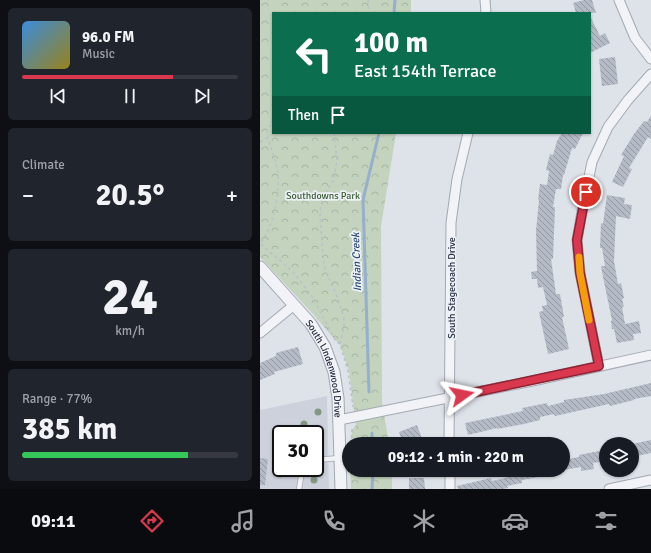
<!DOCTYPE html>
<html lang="en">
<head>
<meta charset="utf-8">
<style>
  body { margin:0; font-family:Signika,sans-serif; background:#20242c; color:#f1f3f6; height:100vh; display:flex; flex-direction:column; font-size:15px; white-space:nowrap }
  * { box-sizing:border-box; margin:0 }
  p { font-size:13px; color:#9ea1a6 }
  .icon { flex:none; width:22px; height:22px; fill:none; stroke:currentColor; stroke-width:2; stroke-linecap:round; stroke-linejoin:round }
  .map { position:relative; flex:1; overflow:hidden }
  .sheet { display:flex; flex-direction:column; gap:8px; padding:8px; background:#0d0f14; width:260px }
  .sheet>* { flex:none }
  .guide { position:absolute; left:12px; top:12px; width:319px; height:122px; border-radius:0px; box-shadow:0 1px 3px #0004; background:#0b6e4f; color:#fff; overflow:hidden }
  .fabs { position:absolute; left:339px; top:437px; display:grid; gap:8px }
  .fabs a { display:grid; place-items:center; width:40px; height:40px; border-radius:50%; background:#171b24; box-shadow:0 1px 3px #0004; font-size:20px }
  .speed { position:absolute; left:12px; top:425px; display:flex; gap:8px; font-size:20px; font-weight:700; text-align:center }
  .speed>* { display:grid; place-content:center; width:52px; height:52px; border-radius:50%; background:#171b24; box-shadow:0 1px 3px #0004; line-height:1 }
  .speed .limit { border:2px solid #111; border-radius:6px; background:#fff; color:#111 }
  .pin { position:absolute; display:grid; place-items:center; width:34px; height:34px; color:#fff; margin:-17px; border:2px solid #fff; border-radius:50%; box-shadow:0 1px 4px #0007 }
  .me { position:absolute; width:44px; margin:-22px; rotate:78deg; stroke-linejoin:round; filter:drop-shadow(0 0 3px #0008) }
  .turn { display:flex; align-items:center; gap:14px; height:84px; padding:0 16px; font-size:18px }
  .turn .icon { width:52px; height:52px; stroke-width:2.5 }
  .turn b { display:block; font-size:28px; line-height:34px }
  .then { display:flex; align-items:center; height:38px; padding:0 16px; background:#0003; gap:8px; font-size:15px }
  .big { font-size:30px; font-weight:800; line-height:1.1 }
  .sheet .card { flex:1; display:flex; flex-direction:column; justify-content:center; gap:6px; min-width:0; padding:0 14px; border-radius:6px; background:#20242c }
  .sheet .dial { align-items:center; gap:0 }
  .dial b { font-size:52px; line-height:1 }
  .song { display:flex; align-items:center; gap:12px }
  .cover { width:48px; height:48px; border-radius:6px; background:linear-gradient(135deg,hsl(210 70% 55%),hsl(50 70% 35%)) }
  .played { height:4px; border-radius:2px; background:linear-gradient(90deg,#d9384e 70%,#363941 70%) }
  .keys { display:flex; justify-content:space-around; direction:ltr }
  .heat { display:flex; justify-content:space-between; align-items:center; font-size:22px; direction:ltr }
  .charge { height:6px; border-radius:3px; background:linear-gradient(90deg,#34c759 77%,#363941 0) }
  .trip { position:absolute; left:82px; top:437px; width:228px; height:40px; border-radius:20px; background:#171b24; box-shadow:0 1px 3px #0004; font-weight:800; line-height:40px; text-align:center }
  .tabs { display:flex; height:64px; justify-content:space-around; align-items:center; background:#090b0e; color:#9ea1a6 }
  .tabs .icon { width:28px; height:28px }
  .tabs .on { color:#d9384e }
  .tabs b { font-size:18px; color:#f1f3f6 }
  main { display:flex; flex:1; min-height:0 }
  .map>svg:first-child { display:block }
  .built { fill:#ccd1db; fill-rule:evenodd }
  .park { fill:url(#park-crowns) }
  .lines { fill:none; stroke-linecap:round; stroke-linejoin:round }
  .stream { stroke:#95afcc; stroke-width:3 }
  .building { fill:url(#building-back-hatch) }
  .service-casing { stroke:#a3a9b3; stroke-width:6 }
  .minor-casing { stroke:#a3a9b3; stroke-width:11 }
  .tertiary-casing { stroke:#a3a9b3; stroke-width:13 }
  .path { stroke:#bcc0c8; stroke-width:1.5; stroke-dasharray:3 3; stroke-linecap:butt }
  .service { stroke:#f1f3f7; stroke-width:4.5 }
  .minor { stroke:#f1f3f7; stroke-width:9 }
  .tertiary { stroke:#f1f3f7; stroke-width:11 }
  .tree { fill:#839984 }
  .route-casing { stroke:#8d2433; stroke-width:10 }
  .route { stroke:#d9384e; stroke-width:7 }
  .slow { stroke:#f59e0b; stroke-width:7 }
  .labels { text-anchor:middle; stroke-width:3.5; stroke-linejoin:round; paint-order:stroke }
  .park-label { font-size:10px; fill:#395d32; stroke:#edf1f6 }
  .street-label { font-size:10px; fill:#262f41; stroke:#edf1f6 }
  .water-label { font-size:11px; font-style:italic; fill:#2d4d78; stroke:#edf1f6 }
</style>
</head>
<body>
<main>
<section class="sheet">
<div class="card">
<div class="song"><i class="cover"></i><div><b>96.0 FM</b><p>Music</p></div></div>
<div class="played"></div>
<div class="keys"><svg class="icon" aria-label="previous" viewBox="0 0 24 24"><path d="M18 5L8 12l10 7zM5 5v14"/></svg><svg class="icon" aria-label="pause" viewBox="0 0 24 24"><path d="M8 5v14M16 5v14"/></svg><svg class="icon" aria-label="next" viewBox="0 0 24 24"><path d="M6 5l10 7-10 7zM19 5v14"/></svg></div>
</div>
<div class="card"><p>Climate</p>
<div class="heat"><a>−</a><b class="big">20.5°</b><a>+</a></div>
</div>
<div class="card dial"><b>24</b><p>km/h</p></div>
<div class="card"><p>Range · 77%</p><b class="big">385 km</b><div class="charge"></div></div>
</section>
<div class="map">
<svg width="391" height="489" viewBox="0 0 391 489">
  <defs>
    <pattern id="park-crowns" width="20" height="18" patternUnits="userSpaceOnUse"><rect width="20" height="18" fill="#c3d3be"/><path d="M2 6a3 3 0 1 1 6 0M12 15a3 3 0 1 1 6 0" fill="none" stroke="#a7b5a4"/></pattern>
    <pattern id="building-back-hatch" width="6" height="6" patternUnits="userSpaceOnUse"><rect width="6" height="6" fill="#b5bbc6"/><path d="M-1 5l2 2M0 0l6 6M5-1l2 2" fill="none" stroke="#9398a2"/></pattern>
  </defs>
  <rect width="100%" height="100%" fill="#dee2e9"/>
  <!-- built -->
  <path class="built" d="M 67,396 L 69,489 L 0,489 L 0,410 ZM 21,434 L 55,434 L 55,468 L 21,468 Z"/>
  <!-- park -->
  <g class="park">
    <path d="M 0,0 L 151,0 L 151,13 L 13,13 L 13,133 L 136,133 L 121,226 L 122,402 L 129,444 L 91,444 L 92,430 L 96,426 L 89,371 L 80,344 L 75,340 L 54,315 L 0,257 Z"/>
    <path d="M 90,470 L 132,470 L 132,489 L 91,489 Z"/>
  </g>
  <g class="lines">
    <!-- stream -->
    <g class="stream">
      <path d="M 134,13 L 135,0"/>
      <path d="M 109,392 L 103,200 L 119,133"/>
      <path d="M 112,433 L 112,444"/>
      <path d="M 112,489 L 113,470"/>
    </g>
  </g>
  <!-- building -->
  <g class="building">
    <path d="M 324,0 L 332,0 L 336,13 L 316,13 L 313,3 Z"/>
    <path d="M 330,16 L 340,36 L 345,33 L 350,43 L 330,53 Z"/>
    <path d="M 355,57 L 358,84 L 342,86 L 339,59 Z"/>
    <path d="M 391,116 L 391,139 L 388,137 L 369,168 L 372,169 L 363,187 L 352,182 L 364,156 L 361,155 L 374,134 L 384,121 L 387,122 Z"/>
    <path d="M 302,133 L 323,133 L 315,149 L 312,148 L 304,175 L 303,175 L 301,189 L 296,189 L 293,207 L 295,207 L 293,259 L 291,259 L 296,294 L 300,294 L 304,317 L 302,317 L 309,349 L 288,354 L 279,312 L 283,311 L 282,306 L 287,305 L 283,287 L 278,288 L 277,279 L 272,279 L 271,272 L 277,271 L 276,231 L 279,200 L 278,200 L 280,184 L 287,185 L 289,171 L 286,170 L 290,154 L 293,155 L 297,141 Z"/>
    <path d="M 347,195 L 365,198 L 364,204 L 372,205 L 370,219 L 356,216 L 354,261 L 358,284 L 361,283 L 364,298 L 362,299 L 364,307 L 362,307 L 365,324 L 379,321 L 381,333 L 373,334 L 374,340 L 357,343 L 354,329 L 352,329 L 351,321 L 352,320 L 343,277 L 341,266 L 345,266 L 342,248 L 340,248 L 341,223 L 343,224 Z"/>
    <path d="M 38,347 L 43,364 L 14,372 L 15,374 L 0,380 L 0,363 L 16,356 L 16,353 Z"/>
    <path d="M 391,383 L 391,396 L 374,399 L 374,400 L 350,406 L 349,404 L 295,416 L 294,414 L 280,417 L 280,420 L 264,424 L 237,429 L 237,428 L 208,435 L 205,423 L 263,411 L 262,408 L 287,403 L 288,406 L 304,402 L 304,400 L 344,394 Z"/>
    <path d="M 157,425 L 163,441 L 160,442 L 161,444 L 143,444 L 139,432 Z"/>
    <path d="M 391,440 L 391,453 L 372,457 L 372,444 Z"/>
    <path d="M 344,450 L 346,461 L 333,463 L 334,469 L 321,471 L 321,467 L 303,470 L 303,460 L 319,457 L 319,455 Z"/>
    <path d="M 0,458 L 8,459 L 5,485 L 0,485 Z"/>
    <path d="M 265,470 L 278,470 L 279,477 L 262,480 L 262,483 L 247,486 L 248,488 L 243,489 L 198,489 L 197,486 L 231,478 L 232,481 L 246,478 L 246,476 L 265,472 Z"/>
    <path d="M 149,478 L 164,478 L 165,489 L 149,489 Z"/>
  </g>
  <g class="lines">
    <defs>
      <g id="service">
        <path d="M 55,460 L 80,458"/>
        <path d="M 39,489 L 42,471 L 44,468"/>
      </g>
      <g id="minor">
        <path d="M 225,0 L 226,13"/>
        <path d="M 359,0 L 375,38 L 391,59"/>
        <path d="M 0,333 L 34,305"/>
        <path d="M 339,366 L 320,273 L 317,240 L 323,206 L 332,162 L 348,127 L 368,100 L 391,74"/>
        <path d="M 79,420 L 277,380 L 391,355"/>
        <path d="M 189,444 L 191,223 L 197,179 L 208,133"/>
        <path d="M 190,470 L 190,489"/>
        <path d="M 349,489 L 391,480"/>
      </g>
      <g id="tertiary">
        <path id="s1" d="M 0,267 L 51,324 L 65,347 L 74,372 L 78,398 L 81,489"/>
      </g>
    </defs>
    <!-- service casing -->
    <use href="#service" class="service-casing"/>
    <!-- minor casing -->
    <use href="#minor" class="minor-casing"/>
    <!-- tertiary casing -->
    <use href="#tertiary" class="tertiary-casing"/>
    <!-- path -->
    <g class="path">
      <path d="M 108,0 L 109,13"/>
      <path d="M 13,119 L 7,132 C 9,146 16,159 18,173 C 20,192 13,230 0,243 L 34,273 L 53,298 L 75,340 L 80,344"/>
      <path d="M 74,133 L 77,160 L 75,172 L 74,180 L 64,195 L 61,205 L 60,216 L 63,254 L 64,265 L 66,272 L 77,296 L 84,318 L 84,327 L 80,344 L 88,371 L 93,407"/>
      <path d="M 0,142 L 7,138"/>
      <path d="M 91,444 L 92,430 L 96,426"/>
    </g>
    <!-- service -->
    <use href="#service" class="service"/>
    <!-- minor -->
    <use href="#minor" class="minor"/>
    <!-- tertiary -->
    <use href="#tertiary" class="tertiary"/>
  </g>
  <!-- trees -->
  <g class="tree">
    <circle cx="58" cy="412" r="3.5"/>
    <circle cx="44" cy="424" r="3.5"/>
    <circle cx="20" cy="474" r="3.5"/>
    <circle cx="54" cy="480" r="3.5"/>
  </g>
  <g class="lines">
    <defs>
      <path id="route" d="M 202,395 L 339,366 L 320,273 L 317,240 L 326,192"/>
    </defs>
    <!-- route casing -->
    <use href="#route" class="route-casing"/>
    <!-- route -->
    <use href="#route" class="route"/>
    <!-- slow -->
    <path class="slow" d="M 319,257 L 320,273 L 329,320"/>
  </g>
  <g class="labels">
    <!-- park labels -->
    <g class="park-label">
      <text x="63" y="199">Southdowns Park</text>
    </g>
    <!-- street labels -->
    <g class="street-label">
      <text transform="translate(191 288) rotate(-90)" y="4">South Stagecoach Drive</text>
      <text dy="4" stroke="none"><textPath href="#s1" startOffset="124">South Lindenwood Drive</textPath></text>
    </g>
    <!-- water labels -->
    <g class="water-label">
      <text transform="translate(96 262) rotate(-92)" y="4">Indian Creek</text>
    </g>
  </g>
</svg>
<div class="fabs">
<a><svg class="icon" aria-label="layers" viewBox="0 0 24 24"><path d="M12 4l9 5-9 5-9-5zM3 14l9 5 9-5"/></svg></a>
</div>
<div class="speed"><div class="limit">30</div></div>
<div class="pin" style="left:326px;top:192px;background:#d93025"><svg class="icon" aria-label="arrive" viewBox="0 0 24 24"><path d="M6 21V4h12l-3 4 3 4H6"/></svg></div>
<svg class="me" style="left:202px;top:395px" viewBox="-20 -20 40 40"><path d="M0-17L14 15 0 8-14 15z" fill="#d9384e" stroke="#fff" stroke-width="4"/></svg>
<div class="trip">09:12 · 1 min · 220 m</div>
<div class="guide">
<div class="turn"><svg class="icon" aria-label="left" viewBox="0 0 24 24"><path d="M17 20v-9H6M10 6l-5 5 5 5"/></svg><div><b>100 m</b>East 154th Terrace</div></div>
<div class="then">Then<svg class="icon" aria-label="arrive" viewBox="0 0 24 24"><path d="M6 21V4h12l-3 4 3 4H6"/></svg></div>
</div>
</div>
</main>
<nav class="tabs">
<b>09:11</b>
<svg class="icon on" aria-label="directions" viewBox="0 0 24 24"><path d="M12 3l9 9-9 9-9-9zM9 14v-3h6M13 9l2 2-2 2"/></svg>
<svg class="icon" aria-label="music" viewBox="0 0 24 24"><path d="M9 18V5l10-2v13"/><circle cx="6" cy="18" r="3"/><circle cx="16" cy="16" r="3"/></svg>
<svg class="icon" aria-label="phone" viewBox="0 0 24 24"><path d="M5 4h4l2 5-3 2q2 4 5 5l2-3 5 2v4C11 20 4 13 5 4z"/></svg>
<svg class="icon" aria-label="climate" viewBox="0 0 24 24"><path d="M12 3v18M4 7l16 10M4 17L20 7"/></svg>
<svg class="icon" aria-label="car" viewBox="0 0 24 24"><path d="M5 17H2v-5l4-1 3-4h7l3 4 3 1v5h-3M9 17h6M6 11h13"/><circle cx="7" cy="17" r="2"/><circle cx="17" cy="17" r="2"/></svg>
<svg class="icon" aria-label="filters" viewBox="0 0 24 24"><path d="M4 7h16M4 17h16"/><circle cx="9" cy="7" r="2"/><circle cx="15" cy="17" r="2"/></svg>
</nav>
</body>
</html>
